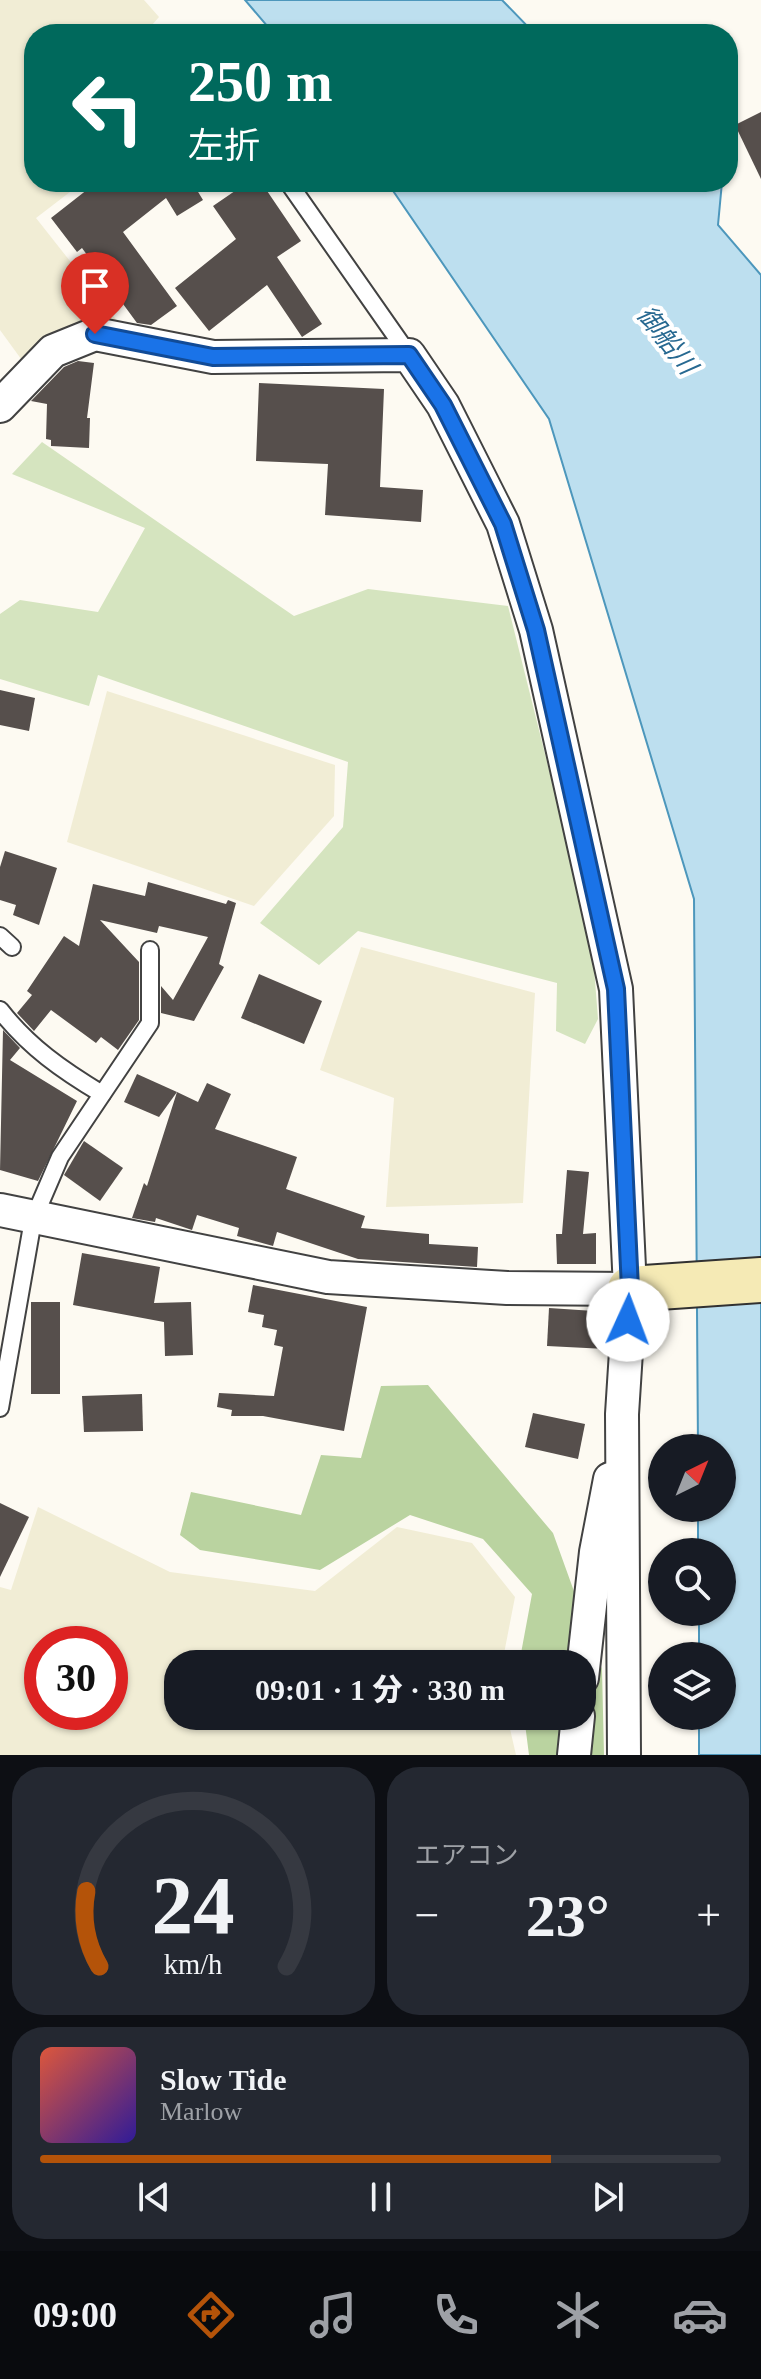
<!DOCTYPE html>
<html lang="ja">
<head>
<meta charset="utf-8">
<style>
  body { margin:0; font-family:"Times New Roman","Noto Sans JP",serif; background:#242831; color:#f1f3f6; height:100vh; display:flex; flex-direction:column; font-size:30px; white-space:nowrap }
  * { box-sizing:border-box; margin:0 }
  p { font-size:26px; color:#9ea1a6 }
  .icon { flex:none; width:44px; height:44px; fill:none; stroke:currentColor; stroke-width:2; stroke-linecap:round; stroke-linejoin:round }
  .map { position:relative; height:1755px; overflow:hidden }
  .panel { display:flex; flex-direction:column; gap:12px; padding:12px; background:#0d0f14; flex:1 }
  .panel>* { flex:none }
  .top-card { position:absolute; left:24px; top:24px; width:714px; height:168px; border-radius:32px; box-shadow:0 2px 6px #0004; background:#00695c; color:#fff; overflow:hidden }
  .needle { width:52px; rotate:43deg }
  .tools { position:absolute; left:648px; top:1434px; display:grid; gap:16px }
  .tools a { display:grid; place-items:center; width:88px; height:88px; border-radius:50%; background:#171b24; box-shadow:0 2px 6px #0004; font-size:40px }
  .speed { position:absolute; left:24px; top:1626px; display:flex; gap:16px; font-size:40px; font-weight:700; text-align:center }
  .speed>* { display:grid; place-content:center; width:104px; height:104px; border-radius:50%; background:#171b24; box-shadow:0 2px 6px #0004; line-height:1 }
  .speed .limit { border:12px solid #d22; background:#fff; color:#111 }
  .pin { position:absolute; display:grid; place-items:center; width:68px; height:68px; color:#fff; margin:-82px -34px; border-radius:50% 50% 50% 0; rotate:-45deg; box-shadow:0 0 8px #0007 }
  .pin .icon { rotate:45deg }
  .me { position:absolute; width:88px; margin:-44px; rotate:2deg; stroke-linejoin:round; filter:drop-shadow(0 0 6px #0008) }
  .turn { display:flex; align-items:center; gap:28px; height:168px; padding:0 32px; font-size:36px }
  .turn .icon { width:104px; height:104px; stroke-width:2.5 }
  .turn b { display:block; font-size:56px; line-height:68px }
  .big { font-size:60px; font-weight:800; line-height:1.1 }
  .panel .widget { flex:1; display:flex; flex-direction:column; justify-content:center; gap:12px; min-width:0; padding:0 28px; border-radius:32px; background:#242831 }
  .panel .dial { align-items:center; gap:0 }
  .dial svg { height:208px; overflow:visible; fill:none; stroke:#363941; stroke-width:7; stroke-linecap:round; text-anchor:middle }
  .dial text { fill:#f1f3f6; stroke:none }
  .song { display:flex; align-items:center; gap:24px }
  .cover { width:96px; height:96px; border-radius:12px; background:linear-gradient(135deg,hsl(10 70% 55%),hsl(250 70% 35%)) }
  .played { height:8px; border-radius:4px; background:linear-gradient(90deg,#b45309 75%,#363941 75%) }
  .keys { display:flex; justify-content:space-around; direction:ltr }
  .heat { display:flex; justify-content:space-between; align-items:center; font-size:44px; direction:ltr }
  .panel .tiles { flex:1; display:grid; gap:12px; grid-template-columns:1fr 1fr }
  .widget:last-child { grid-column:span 2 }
  .trip { position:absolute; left:164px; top:1650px; width:432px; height:80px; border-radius:32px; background:#171b24; box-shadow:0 2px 6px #0004; font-weight:800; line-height:80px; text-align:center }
  .menu { display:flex; height:128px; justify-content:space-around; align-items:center; background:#090b0e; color:#9ea1a6 }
  .menu .icon { width:56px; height:56px }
  .menu .on { color:#b45309 }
  .menu b { font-size:36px; color:#f1f3f6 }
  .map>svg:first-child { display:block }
  .farmland { fill:#f1edd5; fill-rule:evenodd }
  .green { fill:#d5e4bf }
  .forest { fill:#bad3a0 }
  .water { fill:#bddfef; stroke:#4d97bc; stroke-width:2 }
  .building { fill:#564f4c }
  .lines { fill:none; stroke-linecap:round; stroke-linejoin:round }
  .lane-casing { stroke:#424242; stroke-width:20 }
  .street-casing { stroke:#424242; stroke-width:36 }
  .secondary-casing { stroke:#313131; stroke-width:48 }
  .lane { stroke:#fff; stroke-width:16 }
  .street { stroke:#fff; stroke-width:32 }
  .secondary { stroke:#f5eab5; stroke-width:44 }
  .route-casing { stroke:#114b97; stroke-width:20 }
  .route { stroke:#1a73e8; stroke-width:14 }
  .labels { text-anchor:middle; stroke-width:8; stroke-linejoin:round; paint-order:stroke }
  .water-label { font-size:26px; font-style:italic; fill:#276991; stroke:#fff }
</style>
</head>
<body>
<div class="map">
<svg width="761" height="1755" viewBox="0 0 761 1755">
  <rect width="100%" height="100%" fill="#fdfaf2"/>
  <!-- farmland -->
  <g class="farmland">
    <path d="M 0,0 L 144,0 L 159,17 L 144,34 L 34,34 L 34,182 L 83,182 L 36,218 L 118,322 L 24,363 L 0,330 Z"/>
    <path d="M 107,691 L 335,765 L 334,816 L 254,906 L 67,842 Z"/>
    <path d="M 361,947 L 535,993 L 523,1203 L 386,1207 L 394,1098 L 320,1070 Z"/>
    <path d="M 38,1507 L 170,1572 L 315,1591 L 397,1527 L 472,1543 L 515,1597 L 502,1664 L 178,1664 L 178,1716 L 507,1716 L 516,1755 L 0,1755 L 0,1587 L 11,1590 ZM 42,1644 L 110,1644 L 110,1712 L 42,1712 Z"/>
  </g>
  <!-- green -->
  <path class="green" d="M 42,442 L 294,616 L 368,589 L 508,606 L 592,942 L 598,1019 L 585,1044 L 556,1031 L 557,983 L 358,931 L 319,965 L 260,923 L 343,827 L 348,762 L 98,675 L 89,706 L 0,679 L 0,614 L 20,600 L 98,612 L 145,528 L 12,474 Z"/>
  <!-- forest -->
  <path class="forest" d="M 428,1385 L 553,1533 L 602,1669 L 604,1755 L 529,1755 L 524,1716 L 582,1716 L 582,1664 L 519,1664 L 532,1594 L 483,1539 L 410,1515 L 320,1570 L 200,1550 L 180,1535 L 191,1492 L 301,1515 L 321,1455 L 361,1458 L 381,1386 Z"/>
  <!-- water -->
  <g class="water">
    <path d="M 245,0 L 502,0 L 535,34 L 274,34 Z"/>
    <path d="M 387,182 L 722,182 L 718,225 L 761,275 L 761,1755 L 699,1755 L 699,1716 L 722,1716 L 722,1656 L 699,1656 L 699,1612 L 722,1612 L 722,1552 L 698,1552 L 698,1508 L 722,1508 L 722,1448 L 698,1448 L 694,899 L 549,419 Z"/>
  </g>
  <!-- building -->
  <g class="building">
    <path d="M 761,112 L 761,179 L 735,125 Z"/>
    <path d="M 97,182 L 192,182 L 203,200 L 177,216 L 166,198 L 123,232 L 177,306 L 151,325 L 137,323 L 82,248 L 77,252 L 51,218 Z"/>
    <path d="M 248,182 L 261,182 L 301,241 L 277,257 L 322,324 L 302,337 L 267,285 L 209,331 L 175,288 L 236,239 L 213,206 Z"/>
    <path d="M 78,361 L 94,363 L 87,418 L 90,418 L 89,448 L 51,446 L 51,440 L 46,439 L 47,404 L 31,401 L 64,367 Z"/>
    <path d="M 259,383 L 384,389 L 380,487 L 423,490 L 421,522 L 325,515 L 328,464 L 256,461 Z"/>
    <path d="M 0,690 L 35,698 L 29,731 L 0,725 Z"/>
    <path d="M 5,851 L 57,868 L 39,925 L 13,915 L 16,905 L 0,900 L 0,867 Z"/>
    <path d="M 148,882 L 226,904 L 228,900 L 236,903 L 219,964 L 224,967 L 194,1021 L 161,1013 L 161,986 L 173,1000 L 208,937 L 159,926 L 157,933 L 100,920 L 139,962 L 139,1020 L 118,1050 L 101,1037 L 96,1043 L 51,1010 L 34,1031 L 17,1013 L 32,995 L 27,991 L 64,936 L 79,946 L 93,884 L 145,896 Z"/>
    <path d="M 259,974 L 322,1001 L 304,1044 L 241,1018 Z"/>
    <path d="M 3,1030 L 20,1048 L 10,1060 L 77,1101 L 38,1181 L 0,1170 Z"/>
    <path d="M 137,1074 L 177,1092 L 159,1117 L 124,1102 Z"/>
    <path d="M 207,1083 L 231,1094 L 215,1129 L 297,1157 L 286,1189 L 365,1216 L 361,1228 L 429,1234 L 429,1244 L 478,1247 L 477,1267 L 358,1259 L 277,1232 L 273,1246 L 237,1236 L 239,1228 L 197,1215 L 192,1230 L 156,1218 L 155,1222 L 132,1218 L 144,1183 L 147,1186 L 177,1092 L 198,1102 Z"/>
    <path d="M 84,1141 L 123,1168 L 100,1201 L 64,1175 Z"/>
    <path d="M 567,1170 L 589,1172 L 583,1234 L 596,1233 L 596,1264 L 557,1264 L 556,1234 L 562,1234 Z"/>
    <path d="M 82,1253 L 160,1267 L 154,1303 L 191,1302 L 193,1355 L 165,1356 L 164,1322 L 73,1305 Z"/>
    <path d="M 253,1285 L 367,1307 L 344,1431 L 263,1416 L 231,1416 L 232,1410 L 217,1407 L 219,1393 L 274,1396 L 283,1347 L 274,1345 L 277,1330 L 262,1327 L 264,1315 L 248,1312 Z"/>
    <rect x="31" y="1302" width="29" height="92"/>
    <path d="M 549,1308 L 609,1312 L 606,1349 L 547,1346 Z"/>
    <path d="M 142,1394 L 143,1431 L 84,1432 L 82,1396 Z"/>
    <path d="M 533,1413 L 585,1424 L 578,1459 L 525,1447 Z"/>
    <path d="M 0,1503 L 29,1517 L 0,1577 Z"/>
  </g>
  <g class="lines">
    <defs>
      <g id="lane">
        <path d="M 288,182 L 409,355"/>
        <path d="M 0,936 L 12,947"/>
        <path d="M 0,1010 C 29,1047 62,1070 102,1094"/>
        <path d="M 0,1408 L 33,1220 L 60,1157 L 150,1023 L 150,950"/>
      </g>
      <g id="street">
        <path d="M 0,406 L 53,351 L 95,334 L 213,357 L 409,355 L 443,405 L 503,524 L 536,630 L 616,989 L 630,1289 L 622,1414 L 624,1755"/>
        <path d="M 0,1210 L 328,1277 L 507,1288 L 630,1289"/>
        <path d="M 582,1678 L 596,1552 L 610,1479"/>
        <path d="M 574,1755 L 578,1716"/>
      </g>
      <path id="secondary" d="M 630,1289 L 761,1280"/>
    </defs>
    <!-- lane casing -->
    <use href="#lane" class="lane-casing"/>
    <!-- street casing -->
    <use href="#street" class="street-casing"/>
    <!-- secondary casing -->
    <use href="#secondary" class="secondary-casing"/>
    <!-- lane -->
    <use href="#lane" class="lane"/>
    <!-- street -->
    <use href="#street" class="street"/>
    <!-- secondary -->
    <use href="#secondary" class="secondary"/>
  </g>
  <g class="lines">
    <defs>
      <path id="route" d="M 95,334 L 213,357 L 409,355 L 443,405 L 503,524 L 536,630 L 616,989 L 630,1289 L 628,1320"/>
    </defs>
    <!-- route casing -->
    <use href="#route" class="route-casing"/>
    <!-- route -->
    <use href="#route" class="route"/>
  </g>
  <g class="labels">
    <!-- water labels -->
    <g class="water-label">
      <text transform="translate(667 340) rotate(52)" y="9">御船川</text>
    </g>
  </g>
</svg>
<div class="tools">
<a><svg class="needle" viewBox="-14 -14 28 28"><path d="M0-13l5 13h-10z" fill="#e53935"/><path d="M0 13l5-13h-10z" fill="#9ea1a6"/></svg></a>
<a><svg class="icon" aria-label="search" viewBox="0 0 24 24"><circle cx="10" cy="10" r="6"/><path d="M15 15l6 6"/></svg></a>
<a><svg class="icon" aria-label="layers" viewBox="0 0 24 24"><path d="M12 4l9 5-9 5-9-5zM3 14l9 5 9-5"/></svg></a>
</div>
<div class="speed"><div class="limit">30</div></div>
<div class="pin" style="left:95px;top:334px;background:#d93025"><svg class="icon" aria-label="arrive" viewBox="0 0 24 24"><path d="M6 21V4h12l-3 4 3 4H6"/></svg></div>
<svg class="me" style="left:628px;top:1320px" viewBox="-20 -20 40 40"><circle r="19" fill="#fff"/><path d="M0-13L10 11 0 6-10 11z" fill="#1a73e8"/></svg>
<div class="trip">09:01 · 1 分 · 330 m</div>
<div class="top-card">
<div class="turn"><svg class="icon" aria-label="left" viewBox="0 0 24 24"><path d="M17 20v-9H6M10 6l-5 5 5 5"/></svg><div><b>250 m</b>左折</div></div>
</div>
</div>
<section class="panel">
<div class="tiles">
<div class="widget dial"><svg viewBox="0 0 100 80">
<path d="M14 69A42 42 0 1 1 86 69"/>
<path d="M14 69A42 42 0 0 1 9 40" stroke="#b45309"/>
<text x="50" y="56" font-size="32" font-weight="700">24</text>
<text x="50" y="72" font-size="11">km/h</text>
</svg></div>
<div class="widget"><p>エアコン</p>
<div class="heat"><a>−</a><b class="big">23°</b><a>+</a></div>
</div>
<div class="widget">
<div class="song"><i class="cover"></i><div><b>Slow Tide</b><p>Marlow</p></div></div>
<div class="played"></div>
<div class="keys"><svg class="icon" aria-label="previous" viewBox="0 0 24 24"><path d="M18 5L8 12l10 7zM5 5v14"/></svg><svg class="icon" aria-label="pause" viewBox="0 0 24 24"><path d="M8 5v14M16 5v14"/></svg><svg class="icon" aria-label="next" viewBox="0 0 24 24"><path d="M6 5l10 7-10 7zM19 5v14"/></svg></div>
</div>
</div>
</section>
<nav class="menu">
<b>09:00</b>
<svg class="icon on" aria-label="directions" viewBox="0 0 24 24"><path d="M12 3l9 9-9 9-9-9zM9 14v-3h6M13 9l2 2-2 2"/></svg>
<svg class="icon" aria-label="music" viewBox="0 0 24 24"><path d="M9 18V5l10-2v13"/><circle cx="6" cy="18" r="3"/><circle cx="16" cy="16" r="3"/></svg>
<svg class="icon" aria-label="phone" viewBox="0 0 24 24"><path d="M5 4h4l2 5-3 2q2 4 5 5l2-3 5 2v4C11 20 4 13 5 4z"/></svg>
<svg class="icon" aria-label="climate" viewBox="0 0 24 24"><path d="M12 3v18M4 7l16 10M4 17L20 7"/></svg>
<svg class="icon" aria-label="car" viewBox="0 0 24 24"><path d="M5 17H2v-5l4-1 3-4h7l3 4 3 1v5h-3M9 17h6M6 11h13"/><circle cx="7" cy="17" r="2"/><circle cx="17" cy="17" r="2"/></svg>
</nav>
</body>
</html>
